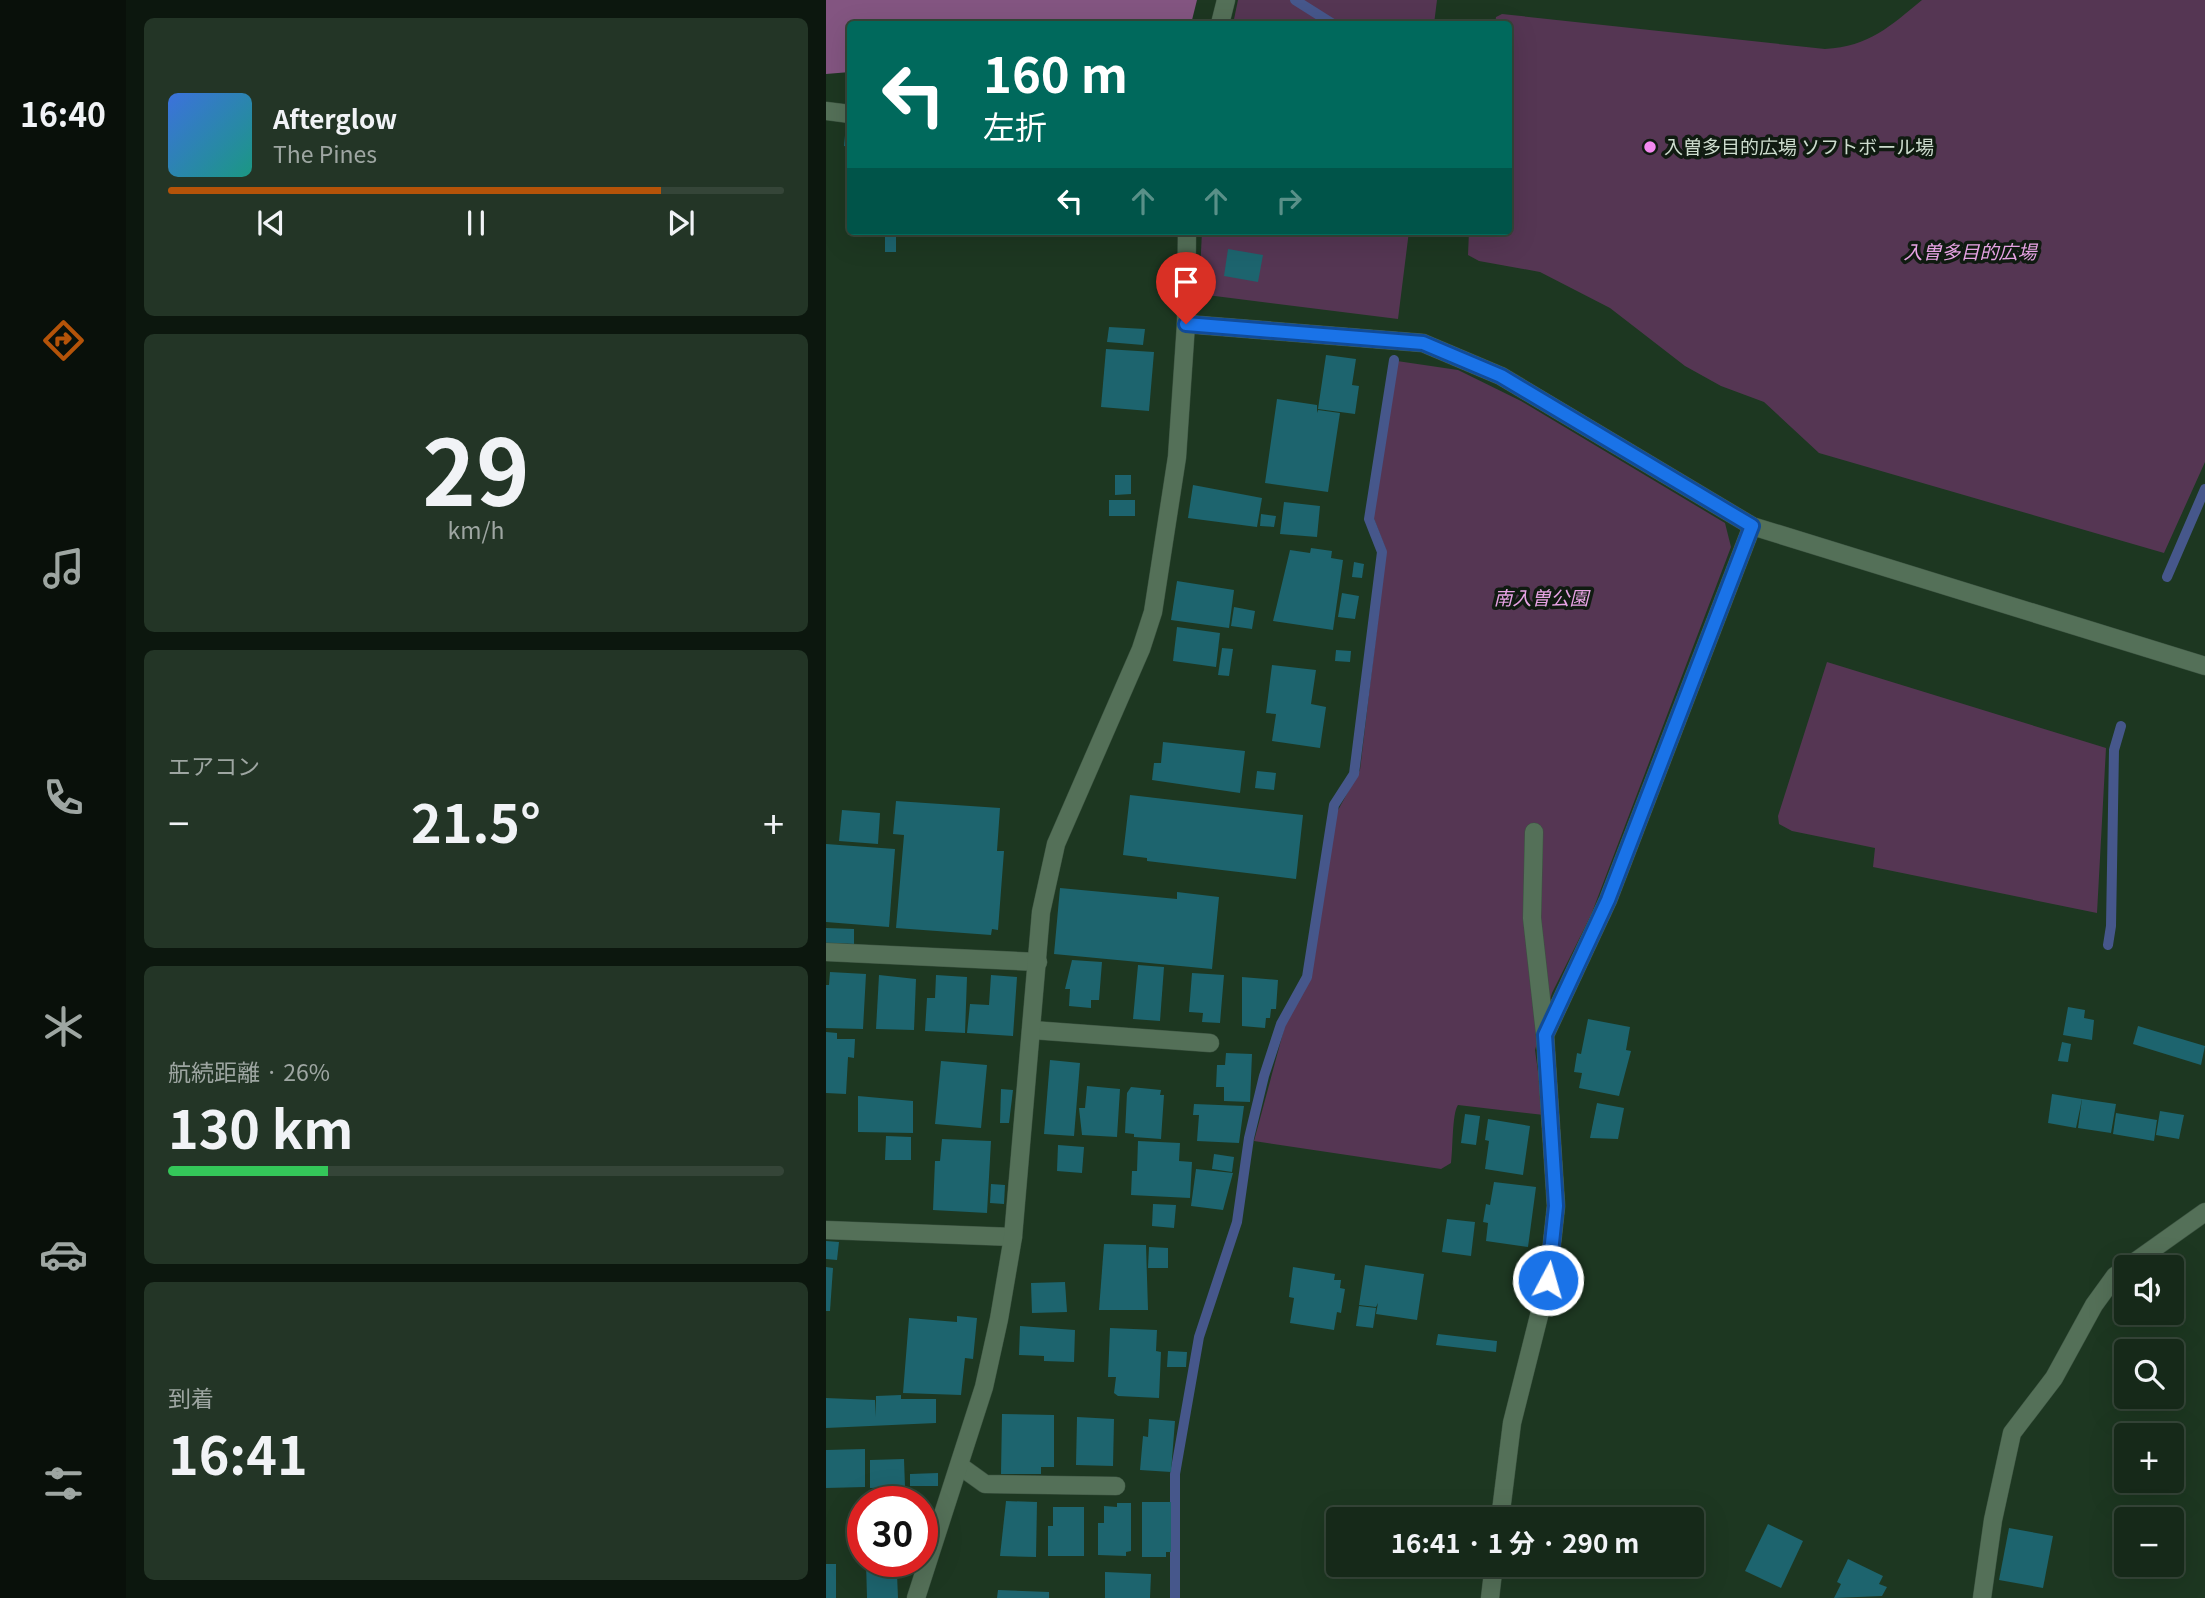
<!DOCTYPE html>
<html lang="ja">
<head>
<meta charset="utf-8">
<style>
  body { margin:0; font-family:Georgia,"Noto Sans JP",serif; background:#233526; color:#f1f3f6; height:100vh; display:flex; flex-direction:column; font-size:26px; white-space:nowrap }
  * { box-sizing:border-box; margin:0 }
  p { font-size:23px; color:#9ea6a2 }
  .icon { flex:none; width:38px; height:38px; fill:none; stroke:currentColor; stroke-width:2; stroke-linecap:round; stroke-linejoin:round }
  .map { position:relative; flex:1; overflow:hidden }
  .drawer { display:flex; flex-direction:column; gap:18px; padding:18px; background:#0c170e; width:700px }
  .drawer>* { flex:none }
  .guide { position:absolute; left:21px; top:21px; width:665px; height:214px; border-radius:7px; box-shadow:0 7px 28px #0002,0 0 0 2px #354538; background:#00695c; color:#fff; overflow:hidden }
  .controls { position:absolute; left:1288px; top:1255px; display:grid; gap:14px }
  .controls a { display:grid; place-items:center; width:70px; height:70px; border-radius:7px; background:#162919; box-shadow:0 7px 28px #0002,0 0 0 2px #354538; font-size:35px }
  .speed { position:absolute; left:21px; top:1486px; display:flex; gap:14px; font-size:35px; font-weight:700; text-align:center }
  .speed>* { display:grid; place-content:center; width:91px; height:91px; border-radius:50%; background:#162919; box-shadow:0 7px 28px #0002,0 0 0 2px #354538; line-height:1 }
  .speed .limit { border:10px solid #d22; background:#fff; color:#111 }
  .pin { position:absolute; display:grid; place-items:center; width:60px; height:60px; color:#fff; margin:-72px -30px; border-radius:50% 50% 50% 0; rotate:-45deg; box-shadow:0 0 7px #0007 }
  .pin .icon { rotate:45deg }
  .me { position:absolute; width:77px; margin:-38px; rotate:6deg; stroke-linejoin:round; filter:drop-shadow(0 0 5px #0008) }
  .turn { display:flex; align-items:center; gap:24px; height:147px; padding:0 21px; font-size:32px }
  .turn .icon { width:91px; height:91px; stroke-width:2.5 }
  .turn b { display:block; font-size:49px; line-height:60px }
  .lanes { display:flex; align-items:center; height:66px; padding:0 21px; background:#0003; justify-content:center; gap:35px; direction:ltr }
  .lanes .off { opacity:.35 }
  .big { font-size:52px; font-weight:700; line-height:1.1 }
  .drawer .card { flex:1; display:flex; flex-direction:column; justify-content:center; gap:10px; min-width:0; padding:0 24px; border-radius:10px; background:#233526 }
  .drawer .dial { align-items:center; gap:0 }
  .dial b { font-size:91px; line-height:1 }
  .song { display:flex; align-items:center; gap:21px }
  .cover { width:84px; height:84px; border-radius:10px; background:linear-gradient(135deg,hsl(220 70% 55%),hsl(170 70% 35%)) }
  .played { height:7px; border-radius:4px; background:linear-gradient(90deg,#b45309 80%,#354538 80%) }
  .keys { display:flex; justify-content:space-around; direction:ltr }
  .heat { display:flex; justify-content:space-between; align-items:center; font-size:38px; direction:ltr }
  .charge { height:10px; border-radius:5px; background:linear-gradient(90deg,#34c759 26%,#354538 0) }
  .trip { position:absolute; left:500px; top:1507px; width:378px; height:70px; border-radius:7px; background:#162919; box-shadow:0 7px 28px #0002,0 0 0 2px #354538; font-weight:700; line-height:70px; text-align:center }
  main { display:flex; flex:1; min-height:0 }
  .tab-bar { display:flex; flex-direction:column; width:126px; justify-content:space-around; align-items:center; background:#09100a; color:#9ea6a2 }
  .tab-bar .icon { width:49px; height:49px }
  .tab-bar .selected { color:#b45309 }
  .tab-bar b { font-size:32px; color:#f1f3f6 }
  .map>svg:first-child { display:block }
  .green { fill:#553653 }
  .forest { fill:#835581 }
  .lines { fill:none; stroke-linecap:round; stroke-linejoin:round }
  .stream { stroke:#46578b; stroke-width:10 }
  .building { fill:#1d646e }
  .minor-casing { stroke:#3c5341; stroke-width:19 }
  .minor { stroke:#547058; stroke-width:18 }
  .route-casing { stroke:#114b97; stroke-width:18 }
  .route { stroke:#1a73e8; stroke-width:12 }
  .poi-dot { fill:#f489f0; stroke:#101b11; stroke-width:2.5 }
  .labels { text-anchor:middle; stroke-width:7; stroke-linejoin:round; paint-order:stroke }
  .poi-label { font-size:19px; fill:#cddcce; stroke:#101b11; text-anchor:start }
  .park-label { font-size:19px; font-style:italic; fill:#e7a3e4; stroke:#101b11 }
</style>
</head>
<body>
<main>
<nav class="tab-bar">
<b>16:40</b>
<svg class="icon selected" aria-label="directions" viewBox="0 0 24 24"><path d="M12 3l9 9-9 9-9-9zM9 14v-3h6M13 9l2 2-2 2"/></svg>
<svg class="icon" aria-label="music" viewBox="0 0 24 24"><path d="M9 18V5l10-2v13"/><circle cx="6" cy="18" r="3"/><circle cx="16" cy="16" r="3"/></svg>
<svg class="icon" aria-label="phone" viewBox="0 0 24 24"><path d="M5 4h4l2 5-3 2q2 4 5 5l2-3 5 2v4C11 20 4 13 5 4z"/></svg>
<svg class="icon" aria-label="climate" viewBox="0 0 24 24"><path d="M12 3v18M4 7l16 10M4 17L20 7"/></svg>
<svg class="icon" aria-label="car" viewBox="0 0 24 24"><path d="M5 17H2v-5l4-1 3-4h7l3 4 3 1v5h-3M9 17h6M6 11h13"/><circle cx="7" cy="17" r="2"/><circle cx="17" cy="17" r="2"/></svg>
<svg class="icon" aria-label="filters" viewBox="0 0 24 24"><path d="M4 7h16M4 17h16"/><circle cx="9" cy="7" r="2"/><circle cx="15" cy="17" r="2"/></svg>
</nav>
<section class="drawer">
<div class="card">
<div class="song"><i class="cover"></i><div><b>Afterglow</b><p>The Pines</p></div></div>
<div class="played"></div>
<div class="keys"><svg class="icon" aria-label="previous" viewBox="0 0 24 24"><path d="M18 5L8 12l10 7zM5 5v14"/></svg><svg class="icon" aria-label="pause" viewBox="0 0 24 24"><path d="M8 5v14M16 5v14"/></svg><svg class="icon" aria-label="next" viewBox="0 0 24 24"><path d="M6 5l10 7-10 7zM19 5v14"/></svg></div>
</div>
<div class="card dial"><b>29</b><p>km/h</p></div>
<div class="card"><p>エアコン</p>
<div class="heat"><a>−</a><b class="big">21.5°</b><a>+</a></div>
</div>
<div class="card"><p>航続距離 · 26%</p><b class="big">130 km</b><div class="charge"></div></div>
<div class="card"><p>到着</p><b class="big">16:41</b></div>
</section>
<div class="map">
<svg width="1379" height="1598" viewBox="0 0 1379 1598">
  <rect width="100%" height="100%" fill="#1d3721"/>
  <!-- green -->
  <g class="green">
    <path d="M 412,0 L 611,0 L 608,24 L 407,24 Z"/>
    <path d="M 1096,0 L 1379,0 L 1379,462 L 1338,553 L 993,453 L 938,402 L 895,386 L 859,366 L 784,308 L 714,272 L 653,261 L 642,255 L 643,231 L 682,231 L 682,24 L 669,24 L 670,17 L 676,14 L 999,49 C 1044,46 1063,27 1096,0 Z"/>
    <path d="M 376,231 L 583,231 L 572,319 L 373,294 Z"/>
    <path d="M 571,361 L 632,370 L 695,401 L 899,523 L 905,547 L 765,915 L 726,993 L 709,1050 L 718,1115 L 632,1105 C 626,1113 627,1149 625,1163 L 615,1169 L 428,1141 L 461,1018 L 483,979 L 511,812 L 534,770 L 560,550 L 547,516 Z"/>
    <path d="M 1001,662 L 1280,748 L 1271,913 L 1047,867 L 1049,848 L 966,831 L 953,824 L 952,816 Z"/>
  </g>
  <!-- forest -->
  <path class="forest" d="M 0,0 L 371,0 L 365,24 L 24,24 L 24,72 L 0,74 Z"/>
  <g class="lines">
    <!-- stream -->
    <g class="stream">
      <path d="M 469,0 L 507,24"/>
      <path d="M 1341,577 L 1379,489"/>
      <path d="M 1282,945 L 1285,926 L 1288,750 L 1295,726"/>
      <path d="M 349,1598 L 349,1474 L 373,1337 L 411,1222 L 423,1138 L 438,1076 L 455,1024 L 481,977 L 508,805 L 528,774 L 556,552 L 543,519 L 568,360"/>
    </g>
  </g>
  <!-- building -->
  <g class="building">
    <path d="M 19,135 L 24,136 L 24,147 L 18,146 Z"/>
    <rect x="59" y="231" width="11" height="21"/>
    <path d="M 402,249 L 437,255 L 432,282 L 398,276 Z"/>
    <path d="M 283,327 L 319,329 L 317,345 L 281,342 Z"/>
    <path d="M 280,349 L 328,352 L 323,411 L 275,407 Z"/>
    <path d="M 500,355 L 530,359 L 526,385 L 533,386 L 529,414 L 492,409 Z"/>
    <path d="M 451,399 L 491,405 L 491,413 L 492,410 L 514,413 L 502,492 L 439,483 Z"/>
    <path d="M 289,475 L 305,475 L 305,494 L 289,495 Z"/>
    <path d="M 367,485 L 436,498 L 431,527 L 362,518 Z"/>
    <rect x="283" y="500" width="26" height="16"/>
    <path d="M 458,502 L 494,506 L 491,537 L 454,534 Z"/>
    <path d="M 435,514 L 450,516 L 448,527 L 434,526 Z"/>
    <path d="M 485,548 L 506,551 L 505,558 L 517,560 L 507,630 L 447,621 L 464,550 L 484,553 Z"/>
    <path d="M 528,562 L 538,564 L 536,578 L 526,577 Z"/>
    <path d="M 351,581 L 408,590 L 403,628 L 345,620 Z"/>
    <path d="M 516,593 L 533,596 L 529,619 L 512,617 Z"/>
    <path d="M 408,607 L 429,611 L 426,629 L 405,626 Z"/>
    <path d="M 351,627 L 394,633 L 390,667 L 347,661 Z"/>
    <path d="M 396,648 L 407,649 L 403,676 L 392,675 Z"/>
    <path d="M 510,650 L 525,651 L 524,662 L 509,661 Z"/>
    <path d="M 446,665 L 490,670 L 485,704 L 500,707 L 494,748 L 446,741 L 450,714 L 440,713 Z"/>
    <path d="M 337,742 L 419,751 L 414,793 L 326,780 L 328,763 L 335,763 Z"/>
    <path d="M 431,771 L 450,773 L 448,790 L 429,788 Z"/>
    <path d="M 304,795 L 477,815 L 470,879 L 321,861 L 321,858 L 297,855 Z"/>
    <path d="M 70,801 L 174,808 L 171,851 L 178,851 L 172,930 L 166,929 L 165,935 L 70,928 L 78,835 L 67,834 Z"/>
    <path d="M 16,810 L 54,813 L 52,844 L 13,841 Z"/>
    <path d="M 0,844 L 69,849 L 63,927 L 0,922 Z"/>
    <path d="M 234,888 L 351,899 L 351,892 L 393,897 L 386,969 L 228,954 Z"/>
    <path d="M 0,928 L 28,929 L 28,944 L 0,943 Z"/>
    <path d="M 246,960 L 276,962 L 273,1000 L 265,1000 L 265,1008 L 243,1006 L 244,989 L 239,989 Z"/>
    <path d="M 312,965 L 338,967 L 334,1021 L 307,1019 Z"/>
    <path d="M 4,972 L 40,974 L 37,1029 L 0,1028 L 0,985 L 3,985 Z"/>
    <path d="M 366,973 L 398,975 L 394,1023 L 376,1022 L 377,1013 L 363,1012 Z"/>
    <path d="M 53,975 L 90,979 L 88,1030 L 50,1029 Z"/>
    <path d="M 110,975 L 141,977 L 139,1033 L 99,1031 L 101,998 L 109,998 Z"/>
    <path d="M 165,975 L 191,977 L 187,1036 L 141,1033 L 144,1004 L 163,1005 Z"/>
    <path d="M 416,977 L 452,980 L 450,1009 L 445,1009 L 444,1018 L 440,1018 L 439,1028 L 416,1026 Z"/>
    <path d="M 1242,1007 L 1259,1010 L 1258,1018 L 1268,1020 L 1266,1040 L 1237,1035 Z"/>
    <path d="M 762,1019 L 804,1027 L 800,1050 L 805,1051 L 793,1096 L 753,1088 L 756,1073 L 748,1072 L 751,1053 L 755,1054 Z"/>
    <path d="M 1312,1026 L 1379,1046 L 1375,1065 L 1307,1044 Z"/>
    <path d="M 0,1032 L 11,1033 L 11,1039 L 29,1039 L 28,1058 L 22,1057 L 20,1094 L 0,1093 Z"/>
    <path d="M 1236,1042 L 1245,1044 L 1242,1062 L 1232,1061 Z"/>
    <path d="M 400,1053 L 426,1054 L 424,1102 L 398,1101 L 398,1087 L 390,1087 L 391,1065 L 399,1065 Z"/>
    <path d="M 224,1060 L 254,1063 L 248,1136 L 218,1134 Z"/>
    <path d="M 115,1061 L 161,1065 L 155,1128 L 109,1124 Z"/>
    <path d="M 261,1086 L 294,1089 L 291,1137 L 256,1135 L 253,1108 L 259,1108 Z"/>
    <path d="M 305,1087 L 335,1090 L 334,1095 L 338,1095 L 335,1139 L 308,1137 L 308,1134 L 299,1133 L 301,1093 Z"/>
    <path d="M 175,1089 L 187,1090 L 183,1123 L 174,1123 Z"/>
    <path d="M 1226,1094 L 1256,1099 L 1250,1128 L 1222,1123 Z"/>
    <path d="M 32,1096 L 87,1101 L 87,1133 L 32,1132 Z"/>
    <path d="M 1256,1099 L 1290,1104 L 1285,1133 L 1252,1128 Z"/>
    <path d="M 771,1103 L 798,1108 L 792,1139 L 764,1138 Z"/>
    <path d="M 368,1104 L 418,1106 L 413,1143 L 371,1141 L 373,1115 L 367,1115 Z"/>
    <path d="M 1334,1111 L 1358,1115 L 1353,1139 L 1330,1135 Z"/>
    <path d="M 1290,1113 L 1331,1120 L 1328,1141 L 1287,1134 Z"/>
    <path d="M 639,1114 L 654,1116 L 650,1145 L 635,1143 Z"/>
    <path d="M 662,1119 L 704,1126 L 697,1175 L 659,1169 L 663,1141 L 659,1140 Z"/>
    <path d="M 60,1136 L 85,1137 L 85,1160 L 59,1160 Z"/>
    <path d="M 116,1139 L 165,1141 L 161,1213 L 107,1210 L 109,1161 L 114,1161 Z"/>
    <path d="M 312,1141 L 354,1143 L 353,1161 L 366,1162 L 364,1198 L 305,1195 L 306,1171 L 311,1171 Z"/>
    <path d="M 232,1145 L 258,1147 L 256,1173 L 231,1171 Z"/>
    <path d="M 388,1154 L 408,1157 L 406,1172 L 386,1169 Z"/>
    <path d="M 370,1169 L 407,1173 L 397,1210 L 365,1206 Z"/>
    <path d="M 668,1182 L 710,1187 L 702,1247 L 660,1241 L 662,1223 L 657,1222 L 660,1204 L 664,1205 Z"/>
    <path d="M 165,1184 L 179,1185 L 178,1204 L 164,1203 Z"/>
    <path d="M 327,1204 L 350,1205 L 348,1228 L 326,1226 Z"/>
    <path d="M 621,1219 L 649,1222 L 645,1256 L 616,1252 Z"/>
    <path d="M 0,1241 L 13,1242 L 11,1260 L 0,1259 Z"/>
    <path d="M 278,1244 L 320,1245 L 322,1310 L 273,1310 Z"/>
    <path d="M 323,1247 L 342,1248 L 342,1268 L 322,1268 Z"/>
    <path d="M 539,1265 L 598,1274 L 591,1320 L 550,1314 L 552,1303 L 550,1307 L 533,1305 Z"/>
    <path d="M 0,1267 L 7,1268 L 4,1311 L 0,1311 Z"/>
    <path d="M 467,1267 L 509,1274 L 508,1280 L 515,1280 L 514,1288 L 519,1289 L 515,1313 L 511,1312 L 508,1330 L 464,1323 L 468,1298 L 463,1297 Z"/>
    <path d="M 239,1282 L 241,1312 L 206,1313 L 205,1283 Z"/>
    <path d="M 533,1306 L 550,1308 L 547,1328 L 530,1326 Z"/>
    <path d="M 131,1316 L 151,1318 L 147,1359 L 139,1358 L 135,1395 L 77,1393 L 83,1318 L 131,1322 Z"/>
    <path d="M 194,1326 L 249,1330 L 248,1362 L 218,1361 L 218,1356 L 193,1355 Z"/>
    <path d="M 284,1328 L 331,1330 L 330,1351 L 335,1352 L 333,1398 L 292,1396 L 288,1393 L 290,1377 L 282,1377 Z"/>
    <path d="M 612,1334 L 671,1341 L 670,1352 L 610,1345 Z"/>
    <path d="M 342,1351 L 361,1352 L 360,1367 L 341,1367 Z"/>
    <path d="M 75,1395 L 75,1399 L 110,1399 L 110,1423 L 0,1428 L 0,1398 L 49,1400 L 50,1417 L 50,1396 Z"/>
    <path d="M 176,1414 L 228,1415 L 228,1467 L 215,1467 L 215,1474 L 175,1474 Z"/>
    <path d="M 251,1417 L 288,1419 L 287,1466 L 250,1465 Z"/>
    <path d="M 323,1419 L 349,1421 L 345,1472 L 314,1470 L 317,1436 L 322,1437 Z"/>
    <path d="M 39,1449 L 39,1487 L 0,1488 L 0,1450 Z"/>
    <path d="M 78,1459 L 79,1487 L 44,1488 L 44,1460 Z"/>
    <path d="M 112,1473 L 112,1486 L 84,1486 L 84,1474 Z"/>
    <path d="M 180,1501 L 211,1502 L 210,1557 L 174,1556 Z"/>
    <path d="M 316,1502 L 345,1502 L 345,1552 L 340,1552 L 340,1557 L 316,1557 Z"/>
    <path d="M 291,1503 L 305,1503 L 305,1551 L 300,1552 L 300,1556 L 272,1555 L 272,1523 L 278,1523 L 278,1506 L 291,1507 Z"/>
    <path d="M 227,1507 L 258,1507 L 258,1556 L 222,1556 L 222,1526 L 227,1526 Z"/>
    <path d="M 942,1524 L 977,1541 L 955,1588 L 919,1571 Z"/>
    <path d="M 1183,1528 L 1227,1536 L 1217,1588 L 1173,1580 Z"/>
    <path d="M 1022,1559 L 1057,1576 L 1053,1584 L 1061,1587 L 1056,1596 L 1008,1598 L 1015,1584 L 1011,1582 Z"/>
    <path d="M 66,1561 L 67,1575 L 71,1574 L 72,1598 L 41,1598 L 40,1562 Z"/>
    <rect x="0" y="1564" width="10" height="34"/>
    <path d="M 279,1572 L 325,1574 L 324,1598 L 279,1598 Z"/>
    <path d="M 172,1590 L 223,1592 L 223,1598 L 171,1598 Z"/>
  </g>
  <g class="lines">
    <defs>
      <g id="minor">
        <path d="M 394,24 L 400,0"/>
        <path d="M 0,111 L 24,114"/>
        <path d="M 360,324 L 597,343 L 675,376 L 926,526 L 1379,666"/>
        <path d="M 708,832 L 706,918 L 719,1034"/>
        <path d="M 0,952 L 212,962"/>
        <path d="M 206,1030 L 384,1043"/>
        <path d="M 0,1230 L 187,1237"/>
        <path d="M 134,1466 L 159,1484 L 290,1486"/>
        <path d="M 674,1519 L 686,1423 L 722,1280 L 730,1206 L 719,1035 L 782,900 L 926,526"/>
        <path d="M 90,1598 L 158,1387 L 173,1319 L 187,1237 L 215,912 L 230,844 L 315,649 L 327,612 L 351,457 L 360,324 L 361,231"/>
        <path d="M 664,1598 L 668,1564"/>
        <path d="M 1156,1598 L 1167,1520 L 1186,1433 L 1228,1378 L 1268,1305 L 1289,1276 L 1379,1212"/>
      </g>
    </defs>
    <!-- minor casing -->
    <use href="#minor" class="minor-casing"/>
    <!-- minor -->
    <use href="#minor" class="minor"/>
  </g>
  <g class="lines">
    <defs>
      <path id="route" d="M 360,324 L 597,343 L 675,376 L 926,526 L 782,900 L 719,1035 L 730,1206 L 722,1280"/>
    </defs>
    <!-- route casing -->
    <use href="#route" class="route-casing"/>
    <!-- route -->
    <use href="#route" class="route"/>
  </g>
  <!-- markers -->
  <circle class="poi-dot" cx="824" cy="147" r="7"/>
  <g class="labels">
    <!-- poi labels -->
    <g class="poi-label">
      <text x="838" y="154">入曽多目的広場 ソフトボール場</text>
    </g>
    <!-- park labels -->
    <g class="park-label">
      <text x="1144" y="259">入曽多目的広場</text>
      <text x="715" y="605">南入曽公園</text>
    </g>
  </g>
</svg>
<div class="controls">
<a><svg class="icon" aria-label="sound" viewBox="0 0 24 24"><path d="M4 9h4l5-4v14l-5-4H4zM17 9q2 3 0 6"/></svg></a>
<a><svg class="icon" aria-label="search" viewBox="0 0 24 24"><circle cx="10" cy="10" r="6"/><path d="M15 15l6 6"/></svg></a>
<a>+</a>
<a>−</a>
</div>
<div class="speed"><div class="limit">30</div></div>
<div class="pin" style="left:360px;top:324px;background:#d93025"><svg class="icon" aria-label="arrive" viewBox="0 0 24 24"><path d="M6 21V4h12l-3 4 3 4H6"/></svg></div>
<svg class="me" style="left:722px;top:1280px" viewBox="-20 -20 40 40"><circle r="17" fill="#1a73e8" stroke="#fff" stroke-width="3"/><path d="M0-11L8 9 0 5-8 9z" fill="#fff"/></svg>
<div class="trip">16:41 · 1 分 · 290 m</div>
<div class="guide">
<div class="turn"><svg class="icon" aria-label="left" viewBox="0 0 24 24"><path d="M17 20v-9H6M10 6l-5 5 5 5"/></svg><div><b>160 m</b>左折</div></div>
<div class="lanes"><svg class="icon" aria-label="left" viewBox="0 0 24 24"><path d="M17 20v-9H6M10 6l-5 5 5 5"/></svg><svg class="icon off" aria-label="ahead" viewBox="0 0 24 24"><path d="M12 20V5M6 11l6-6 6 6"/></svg><svg class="icon off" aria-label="ahead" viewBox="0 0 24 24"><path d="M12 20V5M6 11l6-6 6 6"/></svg><svg class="icon off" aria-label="right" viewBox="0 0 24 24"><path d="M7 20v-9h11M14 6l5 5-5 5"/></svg></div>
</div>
</div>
</main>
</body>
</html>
